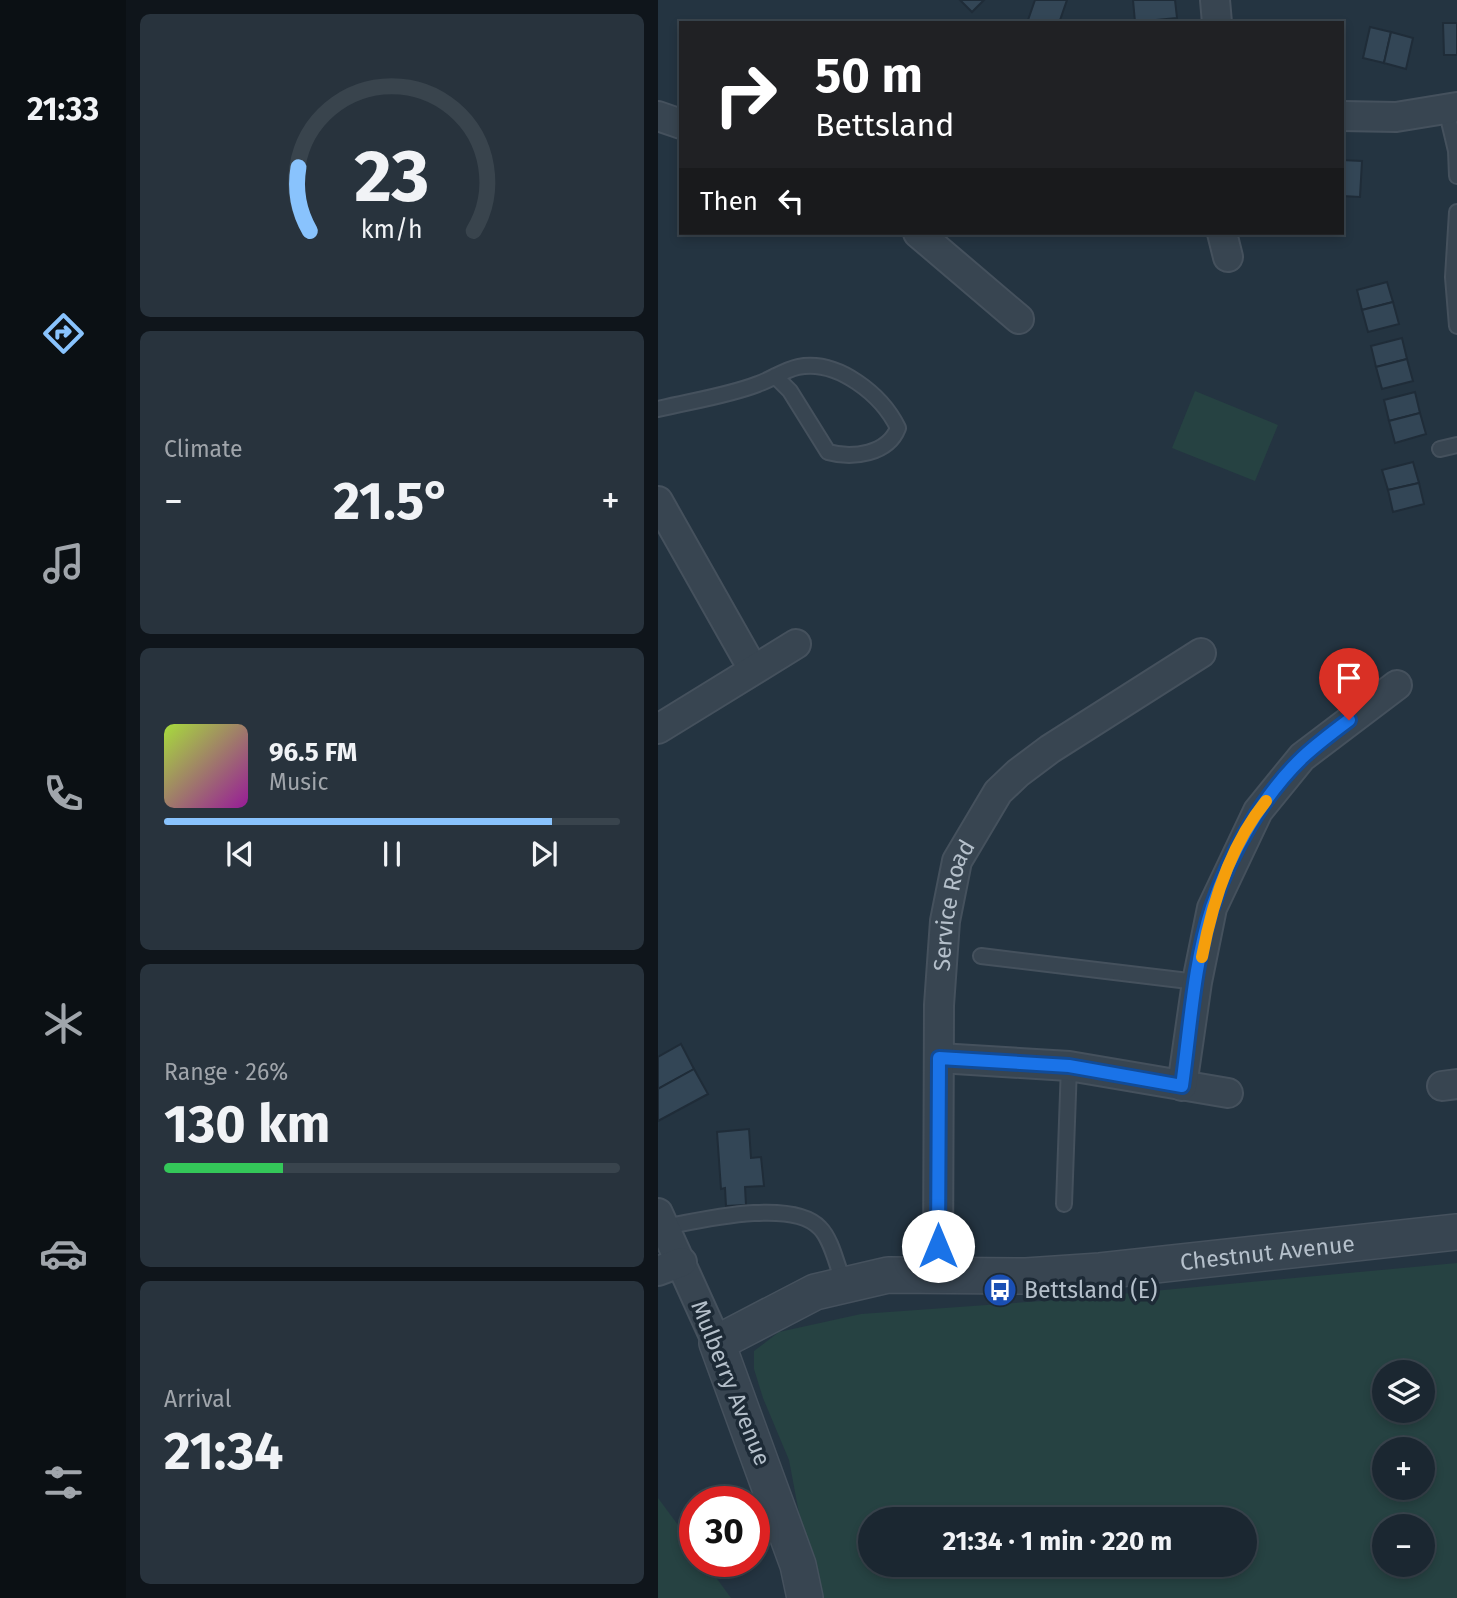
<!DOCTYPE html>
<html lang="en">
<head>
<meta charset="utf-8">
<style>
  body { margin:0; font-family:"Fira Sans",sans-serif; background:#28333d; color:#f1f3f6; height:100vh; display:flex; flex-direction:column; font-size:26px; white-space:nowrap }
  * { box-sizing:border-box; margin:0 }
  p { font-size:23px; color:#a0a5ab }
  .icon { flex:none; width:38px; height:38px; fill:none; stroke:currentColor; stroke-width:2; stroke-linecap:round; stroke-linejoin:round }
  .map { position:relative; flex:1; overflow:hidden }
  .panel { display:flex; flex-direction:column; gap:14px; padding:14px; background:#0f151b; width:532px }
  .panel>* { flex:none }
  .banner { position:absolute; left:21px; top:21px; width:665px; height:214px; border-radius:0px; box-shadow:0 4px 10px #0003,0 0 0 2px #39444d; background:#202124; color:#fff; overflow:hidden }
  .tools { position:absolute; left:714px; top:1360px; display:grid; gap:14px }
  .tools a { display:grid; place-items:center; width:63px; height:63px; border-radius:50%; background:#1b2731; box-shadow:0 4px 10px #0003,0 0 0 2px #39444d; font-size:35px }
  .speed { position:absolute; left:21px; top:1486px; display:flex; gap:14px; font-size:35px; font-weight:700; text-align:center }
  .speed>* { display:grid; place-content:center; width:91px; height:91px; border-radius:50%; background:#1b2731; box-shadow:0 4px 10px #0003,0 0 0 2px #39444d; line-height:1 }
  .speed .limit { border:10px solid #d22; background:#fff; color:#111 }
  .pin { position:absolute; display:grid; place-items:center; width:60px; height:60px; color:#fff; margin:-72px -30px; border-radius:50% 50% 50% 0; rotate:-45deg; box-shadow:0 0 7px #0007 }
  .pin .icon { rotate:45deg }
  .me { position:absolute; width:77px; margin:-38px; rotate:0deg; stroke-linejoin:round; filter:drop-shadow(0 0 5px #0008) }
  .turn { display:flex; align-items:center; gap:24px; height:147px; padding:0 21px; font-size:32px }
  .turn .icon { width:91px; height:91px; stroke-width:2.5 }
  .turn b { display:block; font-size:49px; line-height:60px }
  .then { display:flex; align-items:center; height:66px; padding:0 21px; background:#0003; gap:14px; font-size:26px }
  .big { font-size:52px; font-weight:700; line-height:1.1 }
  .panel .tile { flex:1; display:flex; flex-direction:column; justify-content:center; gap:10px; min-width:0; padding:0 24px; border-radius:10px; background:#28333d }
  .panel .dial { align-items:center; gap:0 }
  .dial svg { height:182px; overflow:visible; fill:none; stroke:#39444d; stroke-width:7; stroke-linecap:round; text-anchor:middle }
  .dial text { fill:#f1f3f6; stroke:none }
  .song { display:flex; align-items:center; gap:21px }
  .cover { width:84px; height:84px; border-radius:10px; background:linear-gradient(135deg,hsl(80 70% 55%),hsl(300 70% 35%)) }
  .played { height:7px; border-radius:4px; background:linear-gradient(90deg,#89c3fd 85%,#39444d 85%) }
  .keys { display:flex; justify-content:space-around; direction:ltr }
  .heat { display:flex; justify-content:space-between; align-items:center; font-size:38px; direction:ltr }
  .charge { height:10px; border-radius:5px; background:linear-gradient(90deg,#34c759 26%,#39444d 0) }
  .trip { position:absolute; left:200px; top:1507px; width:399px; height:70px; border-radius:35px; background:#1b2731; box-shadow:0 4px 10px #0003,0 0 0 2px #39444d; font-weight:700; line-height:70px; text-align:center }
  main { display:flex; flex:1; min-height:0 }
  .tab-bar { display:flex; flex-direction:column; width:126px; justify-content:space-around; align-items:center; background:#0b1014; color:#a0a5ab }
  .tab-bar .icon { width:49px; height:49px }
  .tab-bar .current { color:#89c3fd }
  .tab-bar b { font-size:32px; color:#f1f3f6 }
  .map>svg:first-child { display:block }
  .green { fill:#264242; fill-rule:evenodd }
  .building { fill:#334656; stroke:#1f2c38; stroke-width:2 }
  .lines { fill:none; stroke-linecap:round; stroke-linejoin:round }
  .service-casing { stroke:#45515d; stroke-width:18 }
  .minor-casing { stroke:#45515d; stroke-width:32 }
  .tertiary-casing { stroke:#45515d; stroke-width:38 }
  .service { stroke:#384551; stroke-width:14 }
  .minor { stroke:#384551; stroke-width:28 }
  .tertiary { stroke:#384551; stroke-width:35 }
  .route-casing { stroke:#114b97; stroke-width:18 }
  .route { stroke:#1a73e8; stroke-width:12 }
  .slow { stroke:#f59e0b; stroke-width:12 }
  .labels { text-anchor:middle; stroke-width:7; stroke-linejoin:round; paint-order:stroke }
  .street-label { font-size:23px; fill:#b5c0cb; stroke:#1d2a36 }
  .poi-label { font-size:23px; fill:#b5c0cb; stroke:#1d2a36; text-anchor:start }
</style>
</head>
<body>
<main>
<nav class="tab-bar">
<b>21:33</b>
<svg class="icon current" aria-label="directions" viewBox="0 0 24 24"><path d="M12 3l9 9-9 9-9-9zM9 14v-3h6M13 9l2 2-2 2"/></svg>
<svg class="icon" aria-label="music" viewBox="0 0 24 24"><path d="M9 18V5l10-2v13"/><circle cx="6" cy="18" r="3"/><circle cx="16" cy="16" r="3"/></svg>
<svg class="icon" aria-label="phone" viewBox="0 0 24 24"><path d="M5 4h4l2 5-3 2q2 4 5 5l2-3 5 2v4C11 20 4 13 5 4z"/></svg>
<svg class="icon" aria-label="climate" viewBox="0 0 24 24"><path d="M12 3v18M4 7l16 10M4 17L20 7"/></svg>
<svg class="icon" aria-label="car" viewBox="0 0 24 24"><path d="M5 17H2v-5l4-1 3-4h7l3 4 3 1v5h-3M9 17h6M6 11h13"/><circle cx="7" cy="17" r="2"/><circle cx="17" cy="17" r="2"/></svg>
<svg class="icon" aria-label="filters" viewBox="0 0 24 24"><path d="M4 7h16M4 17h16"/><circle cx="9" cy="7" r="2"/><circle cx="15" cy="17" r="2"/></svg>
</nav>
<section class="panel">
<div class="tile dial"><svg viewBox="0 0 100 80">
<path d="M14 69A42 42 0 1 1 86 69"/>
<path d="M14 69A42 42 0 0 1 9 41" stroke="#89c3fd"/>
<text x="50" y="56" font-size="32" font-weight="700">23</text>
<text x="50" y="72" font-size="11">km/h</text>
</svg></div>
<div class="tile"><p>Climate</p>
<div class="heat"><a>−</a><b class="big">21.5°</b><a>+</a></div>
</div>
<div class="tile">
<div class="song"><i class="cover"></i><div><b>96.5 FM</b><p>Music</p></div></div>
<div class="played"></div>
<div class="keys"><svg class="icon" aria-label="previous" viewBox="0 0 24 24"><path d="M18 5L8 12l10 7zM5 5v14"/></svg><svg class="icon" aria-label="pause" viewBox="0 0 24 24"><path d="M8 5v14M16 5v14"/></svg><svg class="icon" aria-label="next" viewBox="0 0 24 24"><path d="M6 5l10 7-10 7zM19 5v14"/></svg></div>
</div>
<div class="tile"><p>Range · 26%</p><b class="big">130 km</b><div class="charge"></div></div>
<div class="tile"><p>Arrival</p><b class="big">21:34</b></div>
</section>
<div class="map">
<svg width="799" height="1598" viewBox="0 0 799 1598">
  <rect width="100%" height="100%" fill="#243441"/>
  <!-- green -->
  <g class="green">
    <path d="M 537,391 L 620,425 L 597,481 L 514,448 Z"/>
    <path d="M 799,1263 L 799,1598 L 157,1598 L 131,1460 L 105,1398 L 96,1369 L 96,1351 L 121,1332 L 203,1314 L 398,1300 ZM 726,1372 L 765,1372 L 765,1410 L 726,1410 ZM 726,1449 L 765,1449 L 765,1488 L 726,1488 ZM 212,1519 L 586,1519 L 586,1564 L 212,1564 ZM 726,1526 L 765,1526 L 765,1564 L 726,1564 Z"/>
    <path d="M 0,1498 L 37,1548 L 37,1561 L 46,1561 L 73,1598 L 0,1598 Z"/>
  </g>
  <!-- building -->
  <g class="building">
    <path d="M 302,0 L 326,0 L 314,12 Z"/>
    <path d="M 377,0 L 409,0 L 401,23 L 369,23 Z"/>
    <path d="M 475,0 L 517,0 L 519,18 L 477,22 Z"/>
    <path d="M 785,23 L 799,23 L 799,55 L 786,55 Z"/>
    <path d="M 712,27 L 733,32 L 726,63 L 705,58 Z"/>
    <path d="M 733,32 L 755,38 L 748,69 L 726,63 Z"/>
    <path d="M 684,160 L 704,161 L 702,197 L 684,196 Z"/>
    <path d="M 729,282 L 735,302 L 704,310 L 699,290 Z"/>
    <path d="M 735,302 L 741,324 L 710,332 L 704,310 Z"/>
    <path d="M 744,338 L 749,359 L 718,367 L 713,346 Z"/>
    <path d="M 749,359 L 755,381 L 724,389 L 718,367 Z"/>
    <path d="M 757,392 L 762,413 L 731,421 L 726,400 Z"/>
    <path d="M 762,413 L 768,434 L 737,443 L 731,421 Z"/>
    <path d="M 755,462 L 761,483 L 730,490 L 724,470 Z"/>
    <path d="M 761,483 L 766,504 L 735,512 L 730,490 Z"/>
    <path d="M 23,1044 L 36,1069 L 0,1089 L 0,1057 Z"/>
    <path d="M 36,1069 L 50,1094 L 0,1121 L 0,1089 Z"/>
    <path d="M 91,1129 L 93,1158 L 103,1157 L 106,1186 L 87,1187 L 88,1205 L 68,1206 L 67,1188 L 63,1189 L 59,1132 Z"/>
  </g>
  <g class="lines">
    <defs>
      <g id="service">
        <path d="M 788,109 L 798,151 L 799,176"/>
        <path d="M 799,212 L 795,277 L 799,326"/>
        <path d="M 0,409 C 33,401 69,396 100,384 C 114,379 126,370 140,367 C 180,359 224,395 240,428 C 230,454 195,459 170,452 L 132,391 L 117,376"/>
        <path d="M 782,449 L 799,445"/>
        <path d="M 323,956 L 539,982"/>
        <path d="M 406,1204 L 411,1066"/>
        <path d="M 7,1227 C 43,1220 135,1198 162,1228 C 174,1240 179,1267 186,1283"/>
      </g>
      <g id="minor">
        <path d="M 557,0 L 559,23"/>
        <path d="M 0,116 L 23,124"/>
        <path d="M 684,116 L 738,117 L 799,107"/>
        <path d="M 260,233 L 361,319"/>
        <path d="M 564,233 L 570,257"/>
        <path d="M 0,501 L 95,669"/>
        <path d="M 0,729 L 138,644"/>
        <path d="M 281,1058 L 411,1066 L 570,1093"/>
        <path d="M 524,1086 L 539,982 L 554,908 L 600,811 L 644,757 L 739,685"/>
        <path d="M 784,1086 L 799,1084"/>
        <path d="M 0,1213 L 59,1343"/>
        <path d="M 0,1271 L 24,1262"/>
        <path id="s1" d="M 280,1273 L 281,1005 L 287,921 L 299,861 L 340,792 L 360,773 L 392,749 L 543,653"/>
      </g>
      <g id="tertiary">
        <path id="s2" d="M 147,1598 L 140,1565 L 59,1343 L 157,1292 L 230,1275 L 368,1276 L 442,1271 L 799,1232"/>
      </g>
    </defs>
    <!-- service casing -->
    <use href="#service" class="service-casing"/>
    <!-- minor casing -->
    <use href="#minor" class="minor-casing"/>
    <!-- tertiary casing -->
    <use href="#tertiary" class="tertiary-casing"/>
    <!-- service -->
    <use href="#service" class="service"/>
    <!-- minor -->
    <use href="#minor" class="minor"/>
    <!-- tertiary -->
    <use href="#tertiary" class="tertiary"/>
  </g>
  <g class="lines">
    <defs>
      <path id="route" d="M 280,1246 L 281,1058 L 411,1066 L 524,1086 C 532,1029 536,961 554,907 C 572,854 604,796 645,757 C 659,744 675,732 691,720"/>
    </defs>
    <!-- route casing -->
    <use href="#route" class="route-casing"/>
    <!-- route -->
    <use href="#route" class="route"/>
    <!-- slow -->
    <path class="slow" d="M 544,957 C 554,904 573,844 608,801"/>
  </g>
  <!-- icons -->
  <defs>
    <symbol id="bus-disc" viewBox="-11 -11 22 22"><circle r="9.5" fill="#1a4fb4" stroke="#1d2a36"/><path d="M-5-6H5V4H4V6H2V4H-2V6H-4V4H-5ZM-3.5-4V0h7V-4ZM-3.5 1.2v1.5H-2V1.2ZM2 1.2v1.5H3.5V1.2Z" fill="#fff"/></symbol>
  </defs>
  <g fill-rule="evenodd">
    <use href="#bus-disc" x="323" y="1271" width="38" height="38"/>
  </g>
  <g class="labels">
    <!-- street labels -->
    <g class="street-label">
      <text dy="8" stroke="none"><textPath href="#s1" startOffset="369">Service Road</textPath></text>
      <text dy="8" stroke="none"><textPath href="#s2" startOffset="836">Chestnut Avenue</textPath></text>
      <text transform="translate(73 1383) rotate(68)" y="8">Mulberry Avenue</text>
    </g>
    <!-- poi labels -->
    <g class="poi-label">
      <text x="366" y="1298">Bettsland (E)</text>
    </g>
  </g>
</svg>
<div class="tools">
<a><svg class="icon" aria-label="layers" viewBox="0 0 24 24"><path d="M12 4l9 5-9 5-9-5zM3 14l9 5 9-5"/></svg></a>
<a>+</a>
<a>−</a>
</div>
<div class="speed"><div class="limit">30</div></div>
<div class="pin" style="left:691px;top:720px;background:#d93025"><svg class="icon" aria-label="arrive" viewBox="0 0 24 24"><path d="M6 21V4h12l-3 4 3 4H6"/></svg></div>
<svg class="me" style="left:280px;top:1246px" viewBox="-20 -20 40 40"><circle r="19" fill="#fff"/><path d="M0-13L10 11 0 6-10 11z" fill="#1a73e8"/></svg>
<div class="trip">21:34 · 1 min · 220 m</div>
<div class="banner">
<div class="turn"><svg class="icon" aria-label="right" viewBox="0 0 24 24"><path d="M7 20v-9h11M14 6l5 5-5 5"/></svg><div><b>50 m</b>Bettsland</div></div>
<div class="then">Then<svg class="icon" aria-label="left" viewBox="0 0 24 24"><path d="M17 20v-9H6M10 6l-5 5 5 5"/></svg></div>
</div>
</div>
</main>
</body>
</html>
